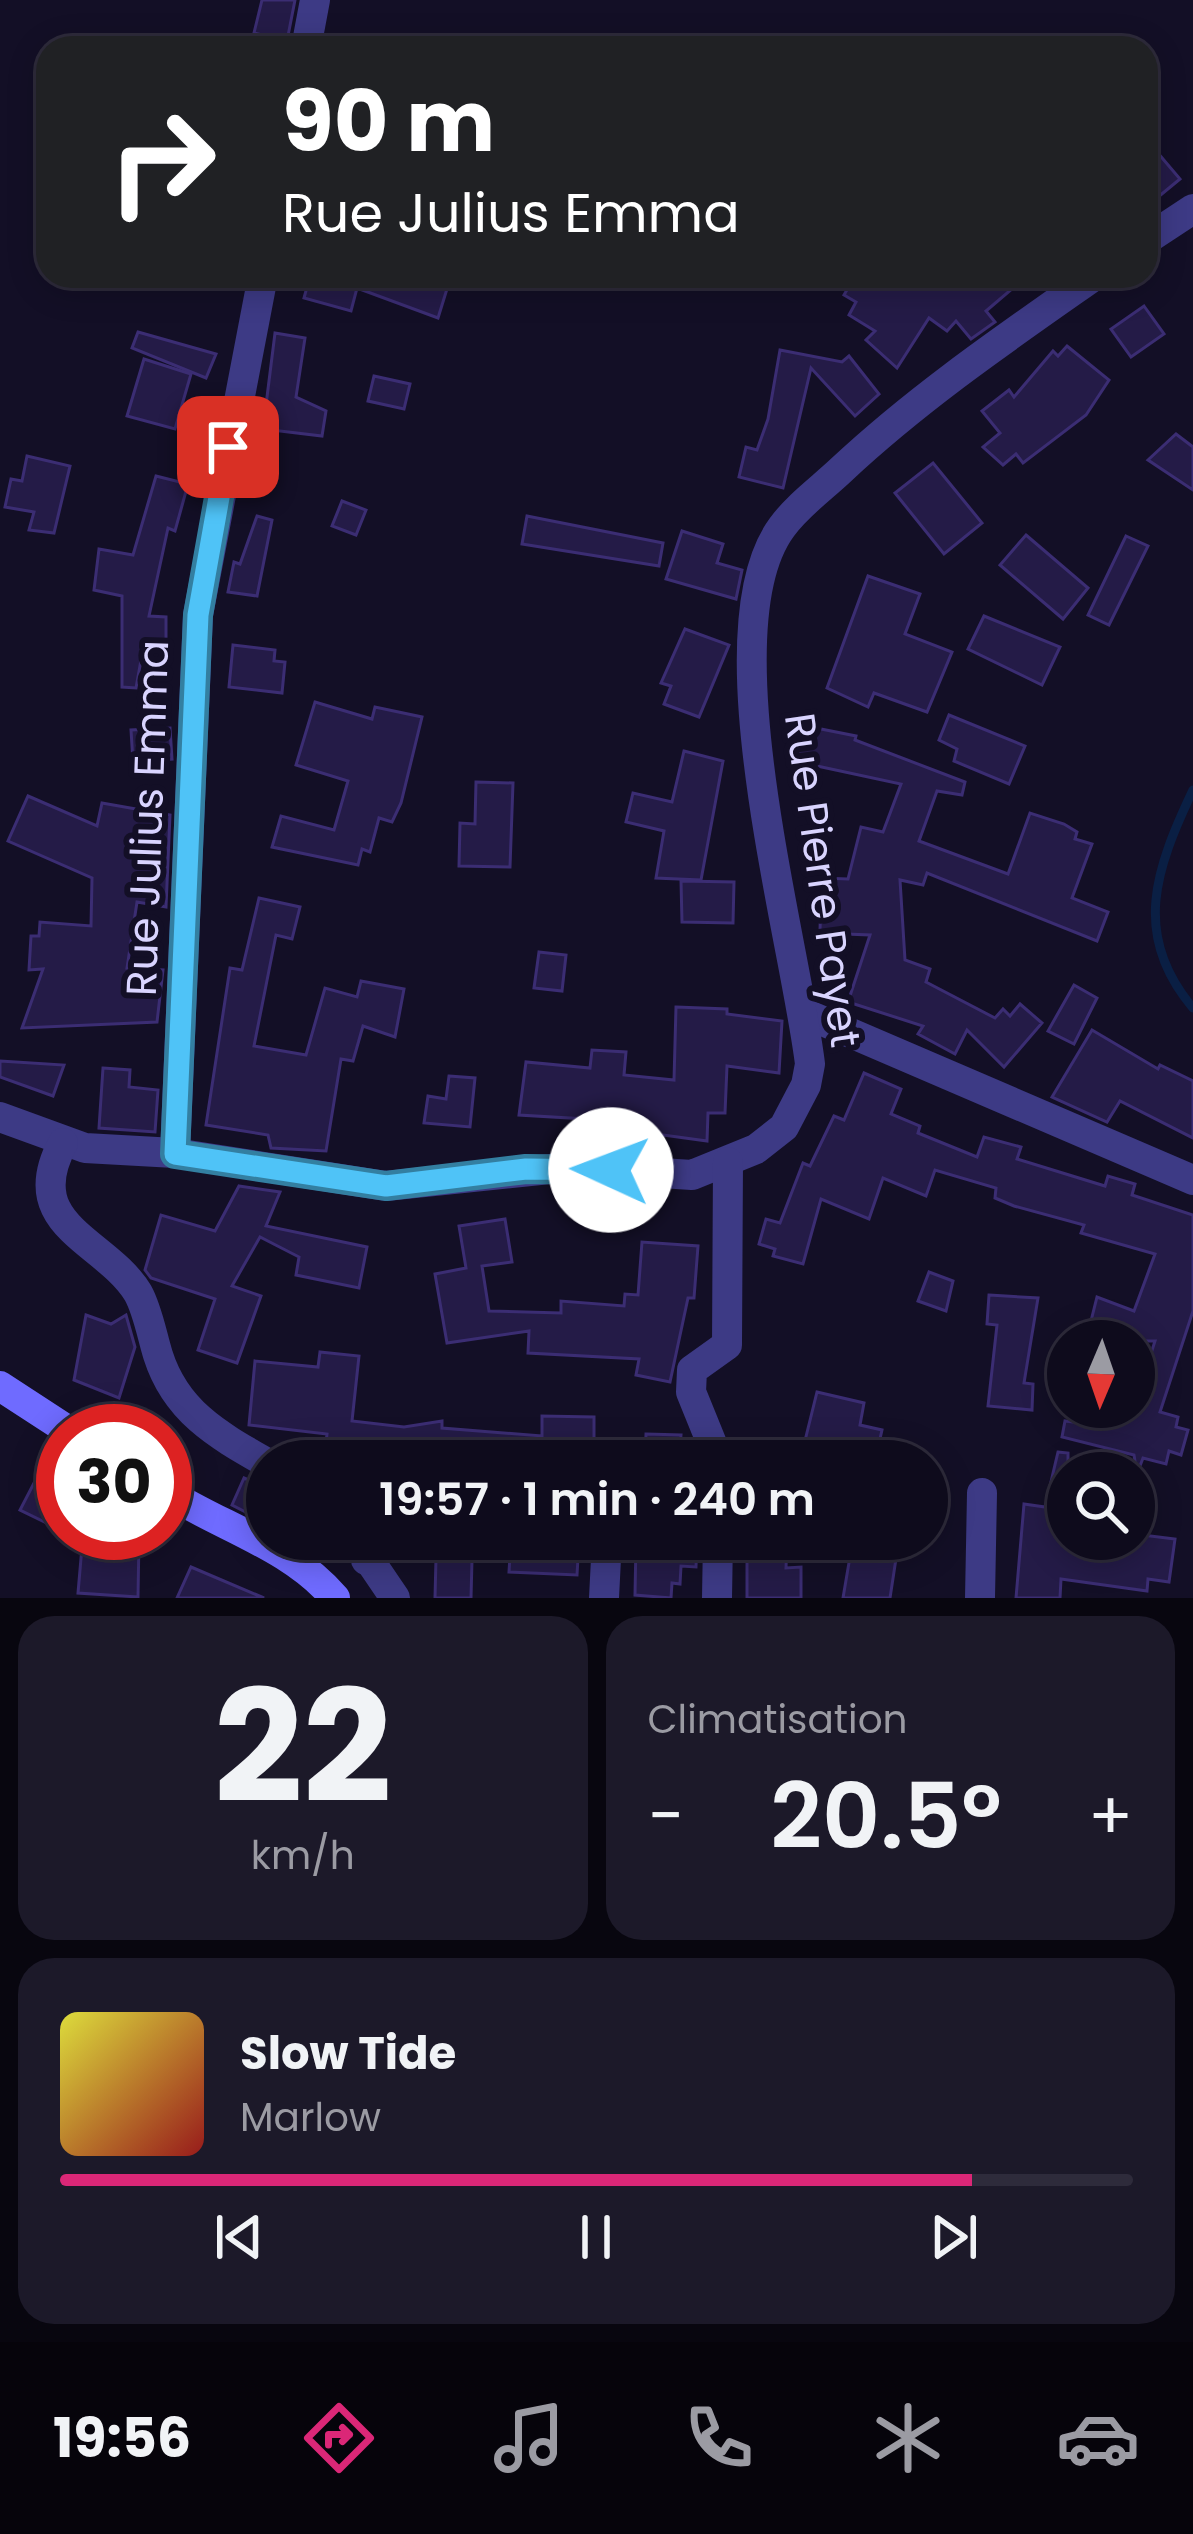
<!DOCTYPE html>
<html lang="fr">
<head>
<meta charset="utf-8">
<style>
  body { margin:0; font-family:Poppins,sans-serif; background:#1c1929; color:#f1f3f6; height:100vh; display:flex; flex-direction:column; font-size:45px; white-space:nowrap }
  * { box-sizing:border-box; margin:0 }
  p { font-size:39px; color:#9b9ba3 }
  .icon { flex:none; width:66px; height:66px; fill:none; stroke:currentColor; stroke-width:2; stroke-linecap:round; stroke-linejoin:round }
  .map { position:relative; height:1598px; overflow:hidden }
  .sheet { display:flex; flex-direction:column; gap:18px; padding:18px; background:#08060f; flex:1 }
  .sheet>* { flex:none }
  .guide { position:absolute; left:36px; top:36px; width:1122px; height:252px; border-radius:36px; box-shadow:0 6px 30px #0003,0 0 0 3px #2e2b3b; background:#202124; color:#fff; overflow:hidden }
  .needle { width:78px; rotate:182deg }
  .fabs { position:absolute; left:1047px; top:1320px; display:grid; gap:24px }
  .fabs a { display:grid; place-items:center; width:108px; height:108px; border-radius:50%; background:#0e0b1c; box-shadow:0 6px 30px #0003,0 0 0 3px #2e2b3b; font-size:60px }
  .speed { position:absolute; left:36px; top:1404px; display:flex; gap:24px; font-size:60px; font-weight:700; text-align:center }
  .speed>* { display:grid; place-content:center; width:156px; height:156px; border-radius:50%; background:#0e0b1c; box-shadow:0 6px 30px #0003,0 0 0 3px #2e2b3b; line-height:1 }
  .speed .limit { border:18px solid #d22; background:#fff; color:#111 }
  .pin { position:absolute; display:grid; place-items:center; width:102px; height:102px; color:#fff; margin:-51px; border-radius:24px; box-shadow:0 6px 18px #0006 }
  .me { position:absolute; width:132px; margin:-66px; rotate:272deg; stroke-linejoin:round; filter:drop-shadow(0 0 9px #0008) }
  .turn { display:flex; align-items:center; gap:42px; height:252px; padding:0 48px; font-size:54px }
  .turn .icon { width:156px; height:156px; stroke-width:2.5 }
  .turn b { display:block; font-size:84px; line-height:102px }
  .big { font-size:90px; font-weight:600; line-height:1.1 }
  .sheet .widget { flex:1; display:flex; flex-direction:column; justify-content:center; gap:18px; min-width:0; padding:0 42px; border-radius:36px; background:#1c1929 }
  .sheet .dial { align-items:center; gap:0 }
  .dial b { font-size:156px; line-height:1 }
  .song { display:flex; align-items:center; gap:36px }
  .cover { width:144px; height:144px; border-radius:18px; background:linear-gradient(135deg,hsl(60 70% 55%),hsl(0 70% 35%)) }
  .played { height:12px; border-radius:6px; background:linear-gradient(90deg,#db2777 85%,#2e2b3b 85%) }
  .keys { display:flex; justify-content:space-around; direction:ltr }
  .heat { display:flex; justify-content:space-between; align-items:center; font-size:66px; direction:ltr }
  .sheet .tiles { flex:1; display:grid; gap:18px; grid-template-columns:1fr 1fr }
  .widget:last-child { grid-column:span 2 }
  .trip { position:absolute; left:246px; top:1440px; width:702px; height:120px; border-radius:60px; background:#0e0b1c; box-shadow:0 6px 30px #0003,0 0 0 3px #2e2b3b; font-weight:600; line-height:120px; text-align:center }
  .menu { display:flex; height:192px; justify-content:space-around; align-items:center; background:#06040b; color:#9b9ba3 }
  .menu .icon { width:84px; height:84px }
  .menu .on { color:#db2777 }
  .menu b { font-size:54px; color:#f1f3f6 }
  .map>svg:first-child { display:block }
  .lines { fill:none; stroke-linecap:round; stroke-linejoin:round }
  .stream { stroke:#0a1f44; stroke-width:9 }
  .building { fill:#241b47; stroke:#3b2d73; stroke-width:3 }
  .street { stroke:#3d3a85; stroke-width:30 }
  .secondary { stroke:#6f6bff; stroke-width:30 }
  .route-casing { stroke:#337fa1; stroke-width:30 }
  .route { stroke:#4fc3f7; stroke-width:21 }
  .labels { text-anchor:middle; stroke-width:12; stroke-linejoin:round; paint-order:stroke }
  .street-label { font-size:42px; fill:#d9d4ff; stroke:#130f26 }
</style>
</head>
<body>
<div class="map">
<svg width="1193" height="1598" viewBox="0 0 1193 1598">
  <rect width="100%" height="100%" fill="#130f26"/>
  <g class="lines">
    <!-- stream -->
    <path class="stream" d="M 1193,790 C 1156,868 1131,935 1193,1008"/>
  </g>
  <!-- building -->
  <g class="building">
    <path d="M 262,0 L 295,0 L 287,41 L 254,33 Z"/>
    <path d="M 1146,139 L 1180,179 L 1146,207 Z"/>
    <path d="M 310,276 L 451,276 L 438,318 L 357,288 L 351,311 L 304,298 Z"/>
    <path d="M 855,276 L 1027,276 L 986,311 L 995,322 L 971,339 L 956,321 L 947,331 L 929,318 L 897,368 L 866,340 L 875,331 L 849,315 L 856,302 L 844,295 Z"/>
    <path d="M 1144,306 L 1164,334 L 1131,357 L 1111,329 Z"/>
    <path d="M 138,332 L 216,354 L 206,378 L 132,348 Z"/>
    <path d="M 275,333 L 305,338 L 296,397 L 326,411 L 322,436 L 263,429 Z"/>
    <path d="M 1067,346 L 1109,380 L 1086,415 L 1023,463 L 1016,454 L 1003,465 L 983,447 L 1000,433 L 982,411 L 1009,390 L 1014,397 L 1053,351 L 1058,356 Z"/>
    <path d="M 780,350 L 842,362 L 849,356 L 879,394 L 855,416 L 811,368 L 783,488 L 739,477 L 746,447 L 757,450 L 768,419 Z"/>
    <path d="M 144,359 L 191,374 L 175,429 L 127,416 Z"/>
    <path d="M 374,376 L 410,384 L 404,409 L 368,401 Z"/>
    <path d="M 1176,434 L 1193,447 L 1193,490 L 1148,460 Z"/>
    <path d="M 27,456 L 70,466 L 54,533 L 29,530 L 34,512 L 5,507 L 11,479 L 22,481 Z"/>
    <path d="M 933,463 L 982,523 L 944,554 L 895,493 Z"/>
    <path d="M 156,476 L 188,484 L 175,531 L 168,528 L 149,616 L 166,617 L 166,648 L 143,649 L 136,688 L 122,687 L 122,596 L 94,590 L 99,549 L 133,555 Z"/>
    <path d="M 342,501 L 366,510 L 356,535 L 332,526 Z"/>
    <path d="M 257,516 L 272,520 L 257,596 L 228,592 L 234,562 L 240,564 Z"/>
    <path d="M 527,516 L 663,543 L 659,566 L 522,544 Z"/>
    <path d="M 682,531 L 723,544 L 717,563 L 742,570 L 736,599 L 666,579 Z"/>
    <path d="M 1026,535 L 1088,588 L 1063,619 L 1000,565 Z"/>
    <path d="M 1126,536 L 1148,546 L 1109,625 L 1088,615 Z"/>
    <path d="M 868,576 L 920,594 L 905,634 L 952,652 L 927,712 L 874,693 L 868,707 L 827,688 Z"/>
    <path d="M 984,616 L 1060,647 L 1042,685 L 968,649 Z"/>
    <path d="M 685,629 L 729,645 L 699,717 L 664,704 L 671,686 L 661,683 Z"/>
    <path d="M 233,645 L 275,650 L 274,661 L 285,662 L 282,693 L 229,687 Z"/>
    <path d="M 315,702 L 372,719 L 375,707 L 422,717 L 401,803 L 392,822 L 379,818 L 370,852 L 362,849 L 358,865 L 272,847 L 281,816 L 334,830 L 348,781 L 296,765 Z"/>
    <path d="M 949,715 L 1025,746 L 1009,784 L 954,761 L 957,749 L 939,740 Z"/>
    <path d="M 801,725 L 856,736 L 855,740 L 965,782 L 962,795 L 937,791 L 919,841 L 1008,874 L 1030,813 L 1064,824 L 1077,832 L 1075,839 L 1092,844 L 1072,898 L 1108,912 L 1097,941 L 927,873 L 923,885 L 900,880 L 905,960 L 930,969 L 926,982 L 995,1018 L 1003,1009 L 1010,1016 L 1020,1004 L 1042,1023 L 1004,1067 L 967,1030 L 955,1054 L 918,1034 L 923,1026 L 848,1002 L 870,935 L 820,933 L 821,878 L 848,879 L 861,827 L 883,832 L 901,784 L 794,761 Z"/>
    <path d="M 170,728 L 172,759 L 133,762 L 131,730 Z"/>
    <path d="M 684,751 L 723,761 L 701,880 L 656,878 L 664,831 L 626,822 L 633,793 L 672,802 Z"/>
    <path d="M 476,782 L 513,783 L 510,867 L 459,866 L 460,823 L 475,824 Z"/>
    <path d="M 28,796 L 97,826 L 102,803 L 170,815 L 166,907 L 137,902 L 127,968 L 163,970 L 157,1022 L 22,1028 L 43,969 L 29,970 L 31,936 L 39,936 L 40,922 L 91,926 L 92,878 L 8,841 Z"/>
    <path d="M 681,881 L 734,882 L 733,923 L 682,922 Z"/>
    <path d="M 259,898 L 300,907 L 292,939 L 276,935 L 254,1046 L 306,1055 L 325,988 L 357,997 L 361,981 L 404,989 L 395,1037 L 363,1026 L 353,1061 L 341,1059 L 326,1151 L 271,1148 L 268,1135 L 206,1125 L 230,968 L 242,970 Z"/>
    <path d="M 539,952 L 566,955 L 562,991 L 534,988 Z"/>
    <path d="M 1074,985 L 1097,998 L 1074,1044 L 1048,1031 Z"/>
    <path d="M 676,1007 L 727,1009 L 727,1014 L 782,1021 L 779,1073 L 727,1066 L 725,1113 L 708,1113 L 707,1141 L 619,1129 L 620,1121 L 519,1115 L 526,1062 L 590,1068 L 592,1050 L 626,1052 L 624,1075 L 674,1080 Z"/>
    <path d="M 1092,1030 L 1158,1069 L 1160,1065 L 1193,1081 L 1193,1138 L 1120,1101 L 1107,1122 L 1052,1097 Z"/>
    <path d="M 0,1061 L 64,1065 L 53,1096 L 0,1077 Z"/>
    <path d="M 103,1068 L 130,1070 L 129,1087 L 158,1090 L 155,1132 L 99,1128 Z"/>
    <path d="M 864,1073 L 901,1089 L 891,1114 L 920,1126 L 918,1133 L 977,1157 L 984,1137 L 1021,1147 L 1017,1159 L 1105,1186 L 1108,1176 L 1135,1184 L 1132,1195 L 1193,1215 L 1193,1311 L 1160,1412 L 1178,1417 L 1176,1427 L 1188,1430 L 1181,1455 L 1169,1451 L 1166,1464 L 1143,1458 L 1137,1474 L 1134,1455 L 1062,1437 L 1065,1421 L 1115,1427 L 1120,1407 L 1134,1407 L 1155,1341 L 1086,1341 L 1097,1297 L 1134,1311 L 1155,1254 L 1081,1233 L 1084,1225 L 1014,1206 L 995,1198 L 996,1188 L 935,1170 L 926,1196 L 883,1178 L 869,1219 L 821,1199 L 803,1264 L 773,1256 L 775,1249 L 759,1244 L 766,1219 L 780,1223 L 803,1163 L 810,1166 L 834,1116 L 844,1120 Z"/>
    <path d="M 449,1076 L 475,1078 L 470,1127 L 424,1123 L 428,1096 L 446,1099 Z"/>
    <path d="M 239,1186 L 280,1192 L 266,1226 L 367,1247 L 359,1288 L 296,1275 L 299,1257 L 260,1237 L 232,1286 L 261,1296 L 237,1363 L 198,1350 L 215,1299 L 151,1278 L 145,1270 L 161,1215 L 215,1231 Z"/>
    <path d="M 505,1219 L 512,1262 L 482,1266 L 489,1311 L 561,1313 L 561,1301 L 624,1306 L 625,1294 L 638,1295 L 642,1242 L 698,1246 L 694,1298 L 688,1298 L 670,1382 L 636,1375 L 639,1359 L 528,1353 L 529,1331 L 447,1343 L 435,1274 L 466,1268 L 459,1226 Z"/>
    <path d="M 929,1272 L 953,1281 L 946,1311 L 918,1301 Z"/>
    <path d="M 989,1295 L 1038,1298 L 1024,1383 L 1033,1384 L 1032,1410 L 988,1406 L 997,1325 L 987,1324 Z"/>
    <path d="M 86,1315 L 111,1324 L 126,1315 L 135,1347 L 119,1398 L 74,1380 Z"/>
    <path d="M 320,1352 L 359,1356 L 352,1421 L 404,1427 L 442,1421 L 442,1428 L 542,1436 L 542,1416 L 594,1417 L 594,1441 L 611,1442 L 610,1461 L 324,1461 L 327,1434 L 249,1425 L 255,1361 L 318,1367 Z"/>
    <path d="M 817,1392 L 864,1403 L 860,1425 L 882,1430 L 875,1461 L 800,1461 Z"/>
    <path d="M 646,1434 L 681,1435 L 679,1461 L 645,1461 Z"/>
    <path d="M 1058,1452 L 1068,1453 L 1068,1539 L 1134,1539 L 1134,1534 L 1175,1539 L 1169,1582 L 1148,1579 L 1147,1591 L 1061,1579 L 1060,1598 L 1016,1598 L 1024,1504 L 1045,1507 Z"/>
    <path d="M 244,1478 L 267,1488 L 261,1520 L 232,1505 Z"/>
    <path d="M 34,1483 L 63,1497 L 63,1531 L 20,1510 Z"/>
    <path d="M 83,1535 L 139,1538 L 138,1597 L 78,1593 Z"/>
    <path d="M 511,1539 L 579,1541 L 577,1575 L 509,1572 Z"/>
    <path d="M 646,1539 L 697,1541 L 696,1567 L 681,1566 L 680,1584 L 672,1583 L 671,1598 L 635,1595 L 636,1542 Z"/>
    <path d="M 747,1539 L 787,1539 L 786,1568 L 801,1567 L 801,1598 L 747,1598 Z"/>
    <path d="M 853,1539 L 899,1539 L 890,1598 L 843,1598 Z"/>
    <path d="M 436,1558 L 472,1560 L 471,1598 L 435,1598 Z"/>
    <path d="M 191,1567 L 264,1598 L 177,1598 Z"/>
  </g>
  <g class="lines">
    <!-- street -->
    <g class="street">
      <path d="M 306,48 L 315,0"/>
      <path d="M 1146,240 L 1193,209"/>
      <path d="M 804,1013 L 1193,1180"/>
      <path d="M 0,1117 L 85,1148 L 175,1153 L 386,1186 L 569,1167 L 692,1175 L 756,1149 L 784,1127 L 806,1085 L 810,1064 C 795,939 706,629 782,527 C 798,505 822,488 841,470 C 919,397 1007,337 1094,276"/>
      <path d="M 63,1143 C 18,1226 106,1240 138,1293 C 148,1311 152,1336 158,1355 C 176,1412 218,1435 267,1463"/>
      <path d="M 175,1153 L 198,615 L 263,276"/>
      <path d="M 719,1461 L 691,1392 L 692,1370 L 727,1345 L 728,1162"/>
      <path d="M 355,1539 L 395,1598"/>
      <path d="M 366,1560 L 394,1539"/>
      <path d="M 604,1598 L 607,1539"/>
      <path d="M 717,1598 L 718,1539"/>
      <path d="M 980,1598 L 982,1493"/>
    </g>
    <!-- secondary -->
    <g class="secondary">
      <path d="M 0,1386 L 69,1431"/>
      <path d="M 165,1491 C 221,1527 291,1546 335,1598"/>
    </g>
  </g>
  <g class="lines">
    <defs>
      <path id="route" d="M 228,447 L 198,615 L 175,1154 L 386,1186 L 526,1169 L 611,1170"/>
    </defs>
    <!-- route casing -->
    <use href="#route" class="route-casing"/>
    <!-- route -->
    <use href="#route" class="route"/>
  </g>
  <g class="labels">
    <!-- street labels -->
    <g class="street-label">
      <text transform="translate(147 818) rotate(-88)" y="15">Rue Julius Emma</text>
      <text transform="translate(823 880) rotate(82)" y="15">Rue Pierre Payet</text>
    </g>
  </g>
</svg>
<div class="fabs">
<a><svg class="needle" viewBox="-14 -14 28 28"><path d="M0-13l5 13h-10z" fill="#e53935"/><path d="M0 13l5-13h-10z" fill="#9b9ba3"/></svg></a>
<a><svg class="icon" aria-label="search" viewBox="0 0 24 24"><circle cx="10" cy="10" r="6"/><path d="M15 15l6 6"/></svg></a>
</div>
<div class="speed"><div class="limit">30</div></div>
<div class="pin" style="left:228px;top:447px;background:#d93025"><svg class="icon" aria-label="arrive" viewBox="0 0 24 24"><path d="M6 21V4h12l-3 4 3 4H6"/></svg></div>
<svg class="me" style="left:611px;top:1170px" viewBox="-20 -20 40 40"><circle r="19" fill="#fff"/><path d="M0-13L10 11 0 6-10 11z" fill="#4fc3f7"/></svg>
<div class="trip">19:57 · 1 min · 240 m</div>
<div class="guide">
<div class="turn"><svg class="icon" aria-label="right" viewBox="0 0 24 24"><path d="M7 20v-9h11M14 6l5 5-5 5"/></svg><div><b>90 m</b>Rue Julius Emma</div></div>
</div>
</div>
<section class="sheet">
<div class="tiles">
<div class="widget dial"><b>22</b><p>km/h</p></div>
<div class="widget"><p>Climatisation</p>
<div class="heat"><a>−</a><b class="big">20.5°</b><a>+</a></div>
</div>
<div class="widget">
<div class="song"><i class="cover"></i><div><b>Slow Tide</b><p>Marlow</p></div></div>
<div class="played"></div>
<div class="keys"><svg class="icon" aria-label="previous" viewBox="0 0 24 24"><path d="M18 5L8 12l10 7zM5 5v14"/></svg><svg class="icon" aria-label="pause" viewBox="0 0 24 24"><path d="M8 5v14M16 5v14"/></svg><svg class="icon" aria-label="next" viewBox="0 0 24 24"><path d="M6 5l10 7-10 7zM19 5v14"/></svg></div>
</div>
</div>
</section>
<nav class="menu">
<b>19:56</b>
<svg class="icon on" aria-label="directions" viewBox="0 0 24 24"><path d="M12 3l9 9-9 9-9-9zM9 14v-3h6M13 9l2 2-2 2"/></svg>
<svg class="icon" aria-label="music" viewBox="0 0 24 24"><path d="M9 18V5l10-2v13"/><circle cx="6" cy="18" r="3"/><circle cx="16" cy="16" r="3"/></svg>
<svg class="icon" aria-label="phone" viewBox="0 0 24 24"><path d="M5 4h4l2 5-3 2q2 4 5 5l2-3 5 2v4C11 20 4 13 5 4z"/></svg>
<svg class="icon" aria-label="climate" viewBox="0 0 24 24"><path d="M12 3v18M4 7l16 10M4 17L20 7"/></svg>
<svg class="icon" aria-label="car" viewBox="0 0 24 24"><path d="M5 17H2v-5l4-1 3-4h7l3 4 3 1v5h-3M9 17h6M6 11h13"/><circle cx="7" cy="17" r="2"/><circle cx="17" cy="17" r="2"/></svg>
</nav>
</body>
</html>
